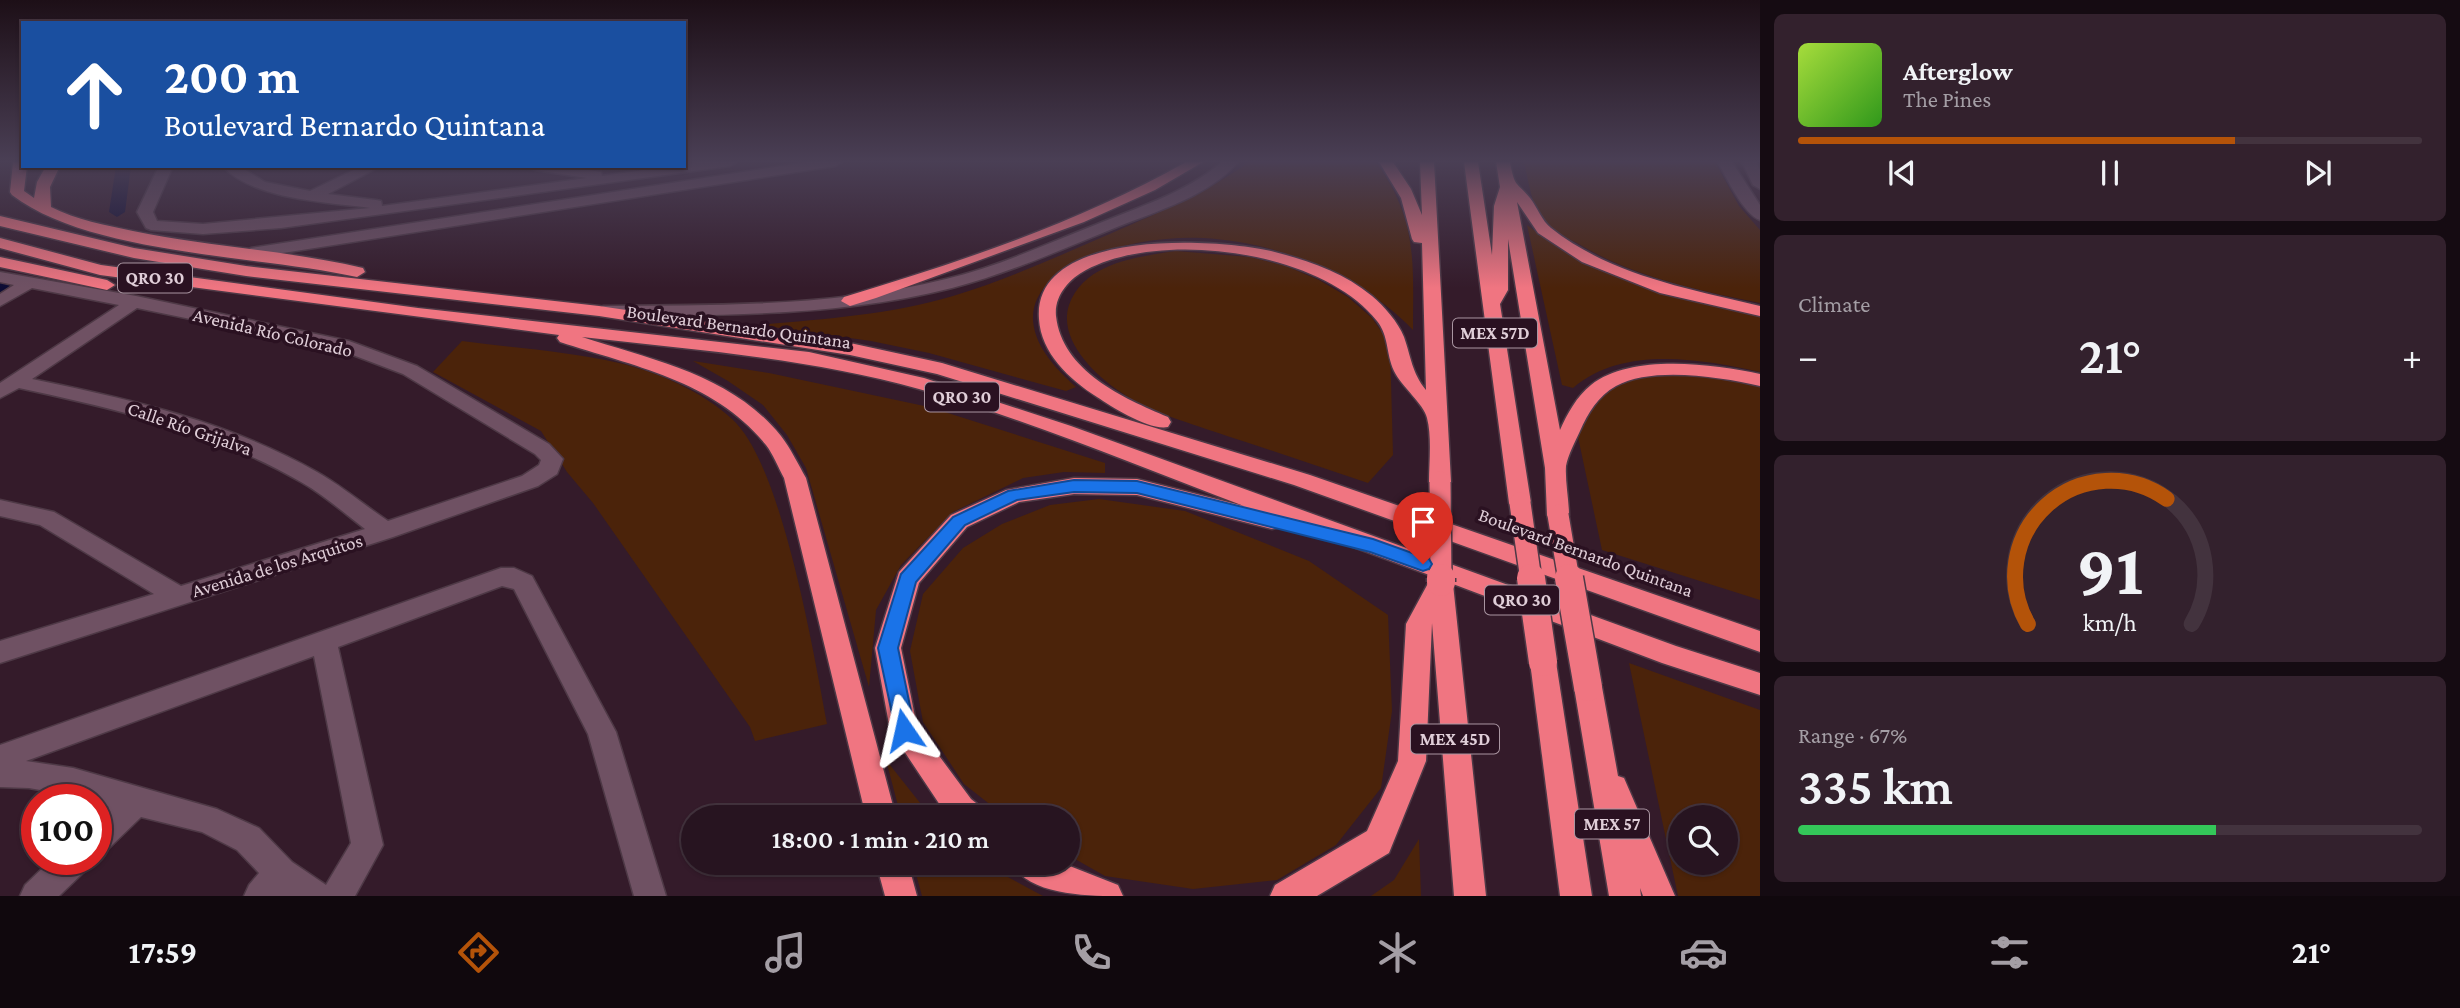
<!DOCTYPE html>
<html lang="en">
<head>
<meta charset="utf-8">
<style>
  body { margin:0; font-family:"Crimson Pro",serif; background:#33212d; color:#f1f3f6; height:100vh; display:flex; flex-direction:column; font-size:26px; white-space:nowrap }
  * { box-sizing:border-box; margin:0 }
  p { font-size:23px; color:#a49ea5 }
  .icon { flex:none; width:38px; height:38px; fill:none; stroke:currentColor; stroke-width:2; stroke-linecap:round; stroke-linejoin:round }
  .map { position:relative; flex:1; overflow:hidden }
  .panel { display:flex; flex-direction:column; gap:14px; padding:14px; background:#150b12; width:700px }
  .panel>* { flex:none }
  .guide { position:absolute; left:21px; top:21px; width:665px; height:147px; border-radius:0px; box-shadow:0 2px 5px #0004,0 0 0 2px #43333e; background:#1a4fa0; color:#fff; overflow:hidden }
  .buttons { position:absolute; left:1668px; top:805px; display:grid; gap:14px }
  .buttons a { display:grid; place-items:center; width:70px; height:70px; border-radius:50%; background:#271420; box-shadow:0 2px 5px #0004,0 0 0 2px #43333e; font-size:35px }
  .speed { position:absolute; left:21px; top:784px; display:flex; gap:14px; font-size:35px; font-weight:700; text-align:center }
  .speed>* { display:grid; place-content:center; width:91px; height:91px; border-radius:50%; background:#271420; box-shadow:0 2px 5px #0004,0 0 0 2px #43333e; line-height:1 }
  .speed .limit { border:10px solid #d22; background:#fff; color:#111 }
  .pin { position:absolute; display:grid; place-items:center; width:60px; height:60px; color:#fff; margin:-72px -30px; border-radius:50% 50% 50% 0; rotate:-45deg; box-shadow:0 0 7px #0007 }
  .pin .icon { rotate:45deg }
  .me { position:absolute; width:77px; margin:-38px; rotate:349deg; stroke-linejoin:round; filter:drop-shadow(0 0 5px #0008) }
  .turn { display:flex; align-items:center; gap:24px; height:147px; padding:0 28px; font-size:32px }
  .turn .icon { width:91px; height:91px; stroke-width:2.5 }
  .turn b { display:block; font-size:49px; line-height:60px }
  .big { font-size:52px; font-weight:600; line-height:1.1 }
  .panel .tile { flex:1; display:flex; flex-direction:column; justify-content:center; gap:10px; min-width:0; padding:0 24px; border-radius:10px; background:#33212d }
  .panel .dial { align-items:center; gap:0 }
  .dial svg { height:182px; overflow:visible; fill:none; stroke:#43333e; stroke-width:7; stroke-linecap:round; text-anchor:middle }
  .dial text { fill:#f1f3f6; stroke:none }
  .song { display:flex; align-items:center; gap:21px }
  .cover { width:84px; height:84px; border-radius:10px; background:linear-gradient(135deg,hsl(80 70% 55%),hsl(110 70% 35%)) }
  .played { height:7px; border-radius:4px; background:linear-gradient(90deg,#b45309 70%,#43333e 70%) }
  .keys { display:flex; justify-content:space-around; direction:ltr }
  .heat { display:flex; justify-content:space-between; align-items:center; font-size:38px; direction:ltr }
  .charge { height:10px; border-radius:5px; background:linear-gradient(90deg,#34c759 67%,#43333e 0) }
  .trip { position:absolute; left:681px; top:805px; width:399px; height:70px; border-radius:35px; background:#271420; box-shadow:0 2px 5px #0004,0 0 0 2px #43333e; font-weight:600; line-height:70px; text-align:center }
  .dock { display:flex; height:112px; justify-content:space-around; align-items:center; background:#10080d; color:#a49ea5 }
  .dock .icon { width:49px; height:49px }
  .dock .selected { color:#b45309 }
  .dock b { font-size:32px; color:#f1f3f6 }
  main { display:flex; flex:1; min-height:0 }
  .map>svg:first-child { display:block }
  .green { fill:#4b230a; fill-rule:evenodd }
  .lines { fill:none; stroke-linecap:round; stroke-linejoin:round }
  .canal { fill:#0d0c34; fill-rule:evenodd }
  .minor-casing { stroke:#4e3946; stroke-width:3 }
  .highway-casing { stroke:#4e3946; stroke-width:3 }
  .minor { fill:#6f5163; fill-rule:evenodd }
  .highway { fill:#f07581; fill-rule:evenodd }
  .highway-bridge-far1-casing { stroke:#4e3946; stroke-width:24; stroke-linecap:butt }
  .highway-bridge-casing { stroke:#4e3946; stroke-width:31; stroke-linecap:butt }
  .highway-bridge-far1 { stroke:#f07581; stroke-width:21 }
  .highway-bridge { stroke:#f07581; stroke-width:28 }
  .route { fill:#1a73e8; stroke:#114b97; stroke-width:2 }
  .labels { text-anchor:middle; stroke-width:7; stroke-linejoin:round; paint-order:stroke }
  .shield { fill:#2a1121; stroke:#a995a1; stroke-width:2 }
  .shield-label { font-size:18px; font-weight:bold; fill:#e0ced8 }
  .street-label { font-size:19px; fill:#e0ced8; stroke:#2a1121 }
</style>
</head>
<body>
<main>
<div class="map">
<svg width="1760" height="896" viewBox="0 0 1760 896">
  <rect width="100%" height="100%" fill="#341b2a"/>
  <!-- green -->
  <g class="green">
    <path d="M 1249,162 L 1376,162 C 1418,221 1413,262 1413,330 C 1361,275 1278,242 1203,238 C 1113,233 957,284 1076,387 L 1066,391 L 929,353 L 871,341 L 758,325 C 823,319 890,315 953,296 C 1008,279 1059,256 1112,233 C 1160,212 1206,193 1249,162 Z"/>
    <path d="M 1524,162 L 1715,162 L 1739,206 L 1760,230 L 1760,303 C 1697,290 1633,277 1577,243 C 1567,238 1553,231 1546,222 C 1531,207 1529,182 1524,162 Z"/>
    <path d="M 1527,225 C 1595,278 1677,299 1760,316 L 1760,372 C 1701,359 1623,345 1573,388 L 1562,385 Z"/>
    <path d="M 1176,251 L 1250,257 L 1286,266 L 1319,280 L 1348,297 L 1372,318 L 1390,344 L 1393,455 L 1368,483 C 1321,467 1274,451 1227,436 C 1190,423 1151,413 1119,391 C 1093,373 1058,339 1069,305 C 1084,263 1136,257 1176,251 Z"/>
    <path d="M 462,341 C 514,348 568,351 619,363 C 658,372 703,392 732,419 C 782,463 814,655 827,724 L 755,741 L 750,727 L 593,503 L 567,472 L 541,431 L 433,372 Z"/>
    <path d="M 693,361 L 769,373 L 929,407 L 1105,463 L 1105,473 L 1064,472 L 1023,478 L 953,512 L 901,565 L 876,610 L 869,687 L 806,468 L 787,435 L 763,405 L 728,381 Z"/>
    <path d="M 1707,375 L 1760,383 L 1760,600 L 1602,550 L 1578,437 C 1580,427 1581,414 1588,406 C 1618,372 1667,375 1707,375 Z"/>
    <path d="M 1099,499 L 1185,511 L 1309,561 L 1388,615 L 1392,711 L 1381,788 L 1336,845 L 1277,880 L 1193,889 L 1105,876 L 1068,855 L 1068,817 L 1006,817 L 964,784 L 923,722 L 910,651 L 923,594 L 963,548 L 1002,524 L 1050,505 Z"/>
    <path d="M 1629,663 L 1760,710 L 1760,896 L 1678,896 ZM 1680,817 L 1726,817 L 1726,863 L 1680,863 Z"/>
    <path d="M 886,760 L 928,813 L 933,817 L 901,817 Z"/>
    <path d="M 1419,839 L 1421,896 L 1371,896 L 1394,880 Z"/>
    <path d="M 913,863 L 982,863 L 1043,896 L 922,896 Z"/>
  </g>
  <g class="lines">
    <!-- canal -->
    <g class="canal">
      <path d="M 116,166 L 131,166 L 125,212 L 117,217 L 109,212 Z"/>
      <path d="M 0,281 L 7,282 L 10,286 L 6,291 L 0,292 Z"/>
    </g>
    <defs>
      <g id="minor">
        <path d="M 699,162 L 737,162 L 730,166 L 281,228 L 203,234 L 151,230 L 146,228 L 137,212 L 159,166 L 173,166 L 153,212 L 157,221 L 203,224 L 370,208 C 325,202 255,200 222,166 L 239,166 L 265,182 L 310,191 L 362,166 L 381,166 L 328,194 L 376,200 L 381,201 L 382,206 L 587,178 L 535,170 L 528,166 L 565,166 L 601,172 L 602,176 Z"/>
        <path d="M 807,162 L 842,162 L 835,166 L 251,258 L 243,253 L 251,248 Z"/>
        <path d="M 1222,162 L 1238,162 C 1209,196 1157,211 1117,227 C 1063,249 1009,273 952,288 C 838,317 720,315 603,316 L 594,311 L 603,306 C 717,305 834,307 946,279 C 997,267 1046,244 1095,225 C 1138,207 1186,193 1222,162 Z"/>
        <path d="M 1718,162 L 1732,162 L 1760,205 L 1760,220 C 1744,215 1726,177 1718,162 Z"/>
        <path d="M 1742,162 L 1756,162 L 1760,170 L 1760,189 L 1753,185 Z"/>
        <path d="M 0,272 L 136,296 L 349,341 L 417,366 L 549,444 L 563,459 L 557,474 L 538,486 L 393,537 L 0,663 L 0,641 L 154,594 L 40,525 L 0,516 L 0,500 L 54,512 L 181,586 L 365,529 C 344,513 324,495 301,482 C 213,431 116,409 19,388 L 0,398 L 0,383 L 119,305 L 32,288 L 0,306 L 0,294 L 14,285 L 0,282 ZM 137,308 L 337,349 L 403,374 L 535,454 L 541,460 L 539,465 L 522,476 L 388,521 C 364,505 342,486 317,472 C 229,422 130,399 32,379 Z"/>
        <path d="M 501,568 L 514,568 L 532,576 L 616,732 L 666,896 L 634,896 L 588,734 L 514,589 L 502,586 L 338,647 L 383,845 L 355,896 L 244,896 L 249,885 L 259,873 L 237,850 L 202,832 L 141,817 L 107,850 L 96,854 L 96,818 L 109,807 L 96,803 L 96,800 L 29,788 L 0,787 L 0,745 ZM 314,656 L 351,843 L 326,885 L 292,862 L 259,828 L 217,809 L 73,768 L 26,761 Z"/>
        <path d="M 52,859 L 91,859 L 86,870 L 59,896 L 20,896 L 25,885 Z"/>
      </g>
      <g id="highway">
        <path d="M 13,162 L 23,162 L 23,166 L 27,166 L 24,191 L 34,198 L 37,182 L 46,166 L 60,166 L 50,187 L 51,207 C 77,220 105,225 133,231 C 209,247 287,250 363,268 L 365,272 L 357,277 C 258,255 91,255 12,195 L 10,192 Z"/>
        <path d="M 1186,162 L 1203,162 L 1155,190 L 1084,222 L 876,298 L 850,306 L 841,301 L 844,297 C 960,262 1080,222 1186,162 Z"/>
        <path d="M 1379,162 L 1393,162 L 1411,189 L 1422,215 L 1420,162 L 1434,162 L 1451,482 L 1448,487 L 1440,489 L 1432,487 L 1429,482 C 1429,463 1432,437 1427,418 C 1424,404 1401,386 1394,371 C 1386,354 1389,336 1377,321 C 1322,251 1163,229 1086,270 C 1069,279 1054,296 1056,316 C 1062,371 1123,398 1168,417 L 1171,422 L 1168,427 C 1150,431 1112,407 1097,397 C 1069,379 1041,353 1039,319 C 1032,228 1216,238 1271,251 C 1307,260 1343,272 1372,296 C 1384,306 1398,322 1404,337 C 1411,357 1412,373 1426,390 L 1422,243 L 1414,242 L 1412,239 L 1401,198 Z"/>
        <path d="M 1464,162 L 1478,162 L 1492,255 L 1494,206 L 1500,187 L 1496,162 L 1510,162 C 1515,188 1515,180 1530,198 C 1537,207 1542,221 1551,228 C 1610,275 1689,289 1760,306 L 1760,316 L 1660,293 L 1582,262 L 1538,233 L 1517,202 L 1560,430 C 1567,414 1577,396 1591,385 C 1631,353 1713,364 1760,374 L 1760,386 C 1721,377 1652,366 1616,386 C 1598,396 1588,413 1580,431 C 1575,442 1568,455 1566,466 C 1565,481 1569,500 1569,515 L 1566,521 L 1558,523 L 1550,521 L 1547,515 L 1545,468 L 1508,239 L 1508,290 L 1500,304 L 1531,503 L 1528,509 L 1520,511 L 1512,509 L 1509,503 Z"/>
        <path d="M 0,216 L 134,248 L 246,266 L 599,306 L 850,343 L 942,363 L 1310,475 L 1760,631 L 1760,652 L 1294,485 L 937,374 L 850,355 L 599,316 L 246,276 L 134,258 L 0,226 Z"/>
        <path d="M 0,238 L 101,265 L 418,308 L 809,352 L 924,378 L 1071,426 L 1676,646 L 1760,673 L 1760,695 L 1662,663 L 1453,584 L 1486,896 L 1454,896 L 1432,623 L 1426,761 L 1389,853 L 1317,896 L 1270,896 L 1275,885 L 1367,831 L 1398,761 L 1406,624 L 1432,576 L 1283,521 L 1280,527 L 1272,529 L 1137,495 L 1074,494 L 1019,502 L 967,527 L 919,583 L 901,648 L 917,726 L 971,799 L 981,807 L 985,817 L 948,817 L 890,730 L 875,648 L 899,572 L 951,515 L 1006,490 L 1074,478 L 1137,479 L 1244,506 C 1137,466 1029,420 919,389 C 809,358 695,350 582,337 C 653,360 732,375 781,436 C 791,449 798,464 806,478 L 896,817 L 866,817 L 784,478 C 778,467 773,454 766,445 C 715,381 633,366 560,342 L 557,338 L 559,335 L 100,275 L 0,248 Z"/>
        <path d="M 0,257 L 107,280 L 115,285 L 107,290 L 0,267 Z"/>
        <path d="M 1543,651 L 1552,654 L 1556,662 L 1592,896 L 1560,896 L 1530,662 L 1534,654 Z"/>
        <path d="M 1588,676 L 1598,679 L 1602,687 L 1618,776 L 1624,778 L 1675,896 L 1643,896 L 1640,888 L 1641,896 L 1609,896 L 1574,687 L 1578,679 Z"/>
        <path d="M 876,863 L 908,863 L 917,896 L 885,896 Z"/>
        <path d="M 1012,863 L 1062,863 L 1118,885 L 1123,896 C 1090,896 1028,896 1012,863 Z"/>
      </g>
    </defs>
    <!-- minor casing -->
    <use href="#minor" class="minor-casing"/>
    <!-- highway casing -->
    <use href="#highway" class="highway-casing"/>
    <!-- minor -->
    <use href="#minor" class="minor"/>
    <!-- highway -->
    <use href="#highway" class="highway"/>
    <defs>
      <g id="highway-bridge-far1">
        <path d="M 1440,482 L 1441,580"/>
        <path d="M 1520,503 L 1531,580"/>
        <path d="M 1558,515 L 1569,580"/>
      </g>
      <g id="highway-bridge">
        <path d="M 1441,578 L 1441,582"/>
        <path d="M 1531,578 L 1543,662"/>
        <path d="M 1569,578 L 1588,687"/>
      </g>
    </defs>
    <!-- highway-bridge-far1 casing -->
    <use href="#highway-bridge-far1" class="highway-bridge-far1-casing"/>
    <!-- highway-bridge casing -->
    <use href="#highway-bridge" class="highway-bridge-casing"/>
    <!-- highway-bridge-far1 -->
    <use href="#highway-bridge-far1" class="highway-bridge-far1"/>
    <!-- highway-bridge -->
    <use href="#highway-bridge" class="highway-bridge"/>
  </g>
  <!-- sky -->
  <linearGradient id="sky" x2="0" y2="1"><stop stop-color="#1d0f17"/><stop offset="0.56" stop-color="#4a3f55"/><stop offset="1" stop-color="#4a3f55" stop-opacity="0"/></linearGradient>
  <rect width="1760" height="288" fill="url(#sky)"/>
  <!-- route -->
  <path class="route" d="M 1074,480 L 1137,481 L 1373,539 L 1429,559 L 1432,564 L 1429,569 L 1423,571 L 1370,552 L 1137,493 L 1074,492 L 1017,500 L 965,525 L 916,582 L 898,648 L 915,730 L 912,737 L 904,740 L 897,737 L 878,648 L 901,574 L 953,517 L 1008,491 Z"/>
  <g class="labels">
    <!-- shield labels -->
    <g class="shield">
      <rect x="118" y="263.5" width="74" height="29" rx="5"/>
      <rect x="1453" y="318.5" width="84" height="29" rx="5"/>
      <rect x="925" y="382.5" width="74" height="29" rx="5"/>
      <rect x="1485" y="585.5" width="74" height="29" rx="5"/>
      <rect x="1411" y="724.5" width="88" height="29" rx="5"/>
      <rect x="1575" y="809.5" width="74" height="29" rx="5"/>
    </g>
    <g class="shield-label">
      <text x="155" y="284">QRO 30</text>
      <text x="1495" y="339">MEX 57D</text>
      <text x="962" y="403">QRO 30</text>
      <text x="1522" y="606">QRO 30</text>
      <text x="1455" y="745">MEX 45D</text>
      <text x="1612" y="830">MEX 57</text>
    </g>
    <!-- street labels -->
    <g class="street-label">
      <text transform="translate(739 326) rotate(8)" y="7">Boulevard Bernardo Quintana</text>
      <text transform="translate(273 332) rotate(13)" y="7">Avenida Río Colorado</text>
      <text transform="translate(190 428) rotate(19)" y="7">Calle Río Grijalva</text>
      <text transform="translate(1586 552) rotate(20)" y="7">Boulevard Bernardo Quintana</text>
      <text transform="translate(277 565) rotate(-17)" y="7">Avenida de los Arquitos</text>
    </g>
  </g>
</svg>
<div class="buttons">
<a><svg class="icon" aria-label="search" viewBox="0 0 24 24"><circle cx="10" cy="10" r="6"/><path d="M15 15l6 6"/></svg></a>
</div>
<div class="speed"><div class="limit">100</div></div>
<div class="pin" style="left:1423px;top:564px;background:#d93025"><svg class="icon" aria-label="arrive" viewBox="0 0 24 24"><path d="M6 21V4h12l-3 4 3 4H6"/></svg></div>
<svg class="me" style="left:904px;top:730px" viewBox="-20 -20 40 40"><path d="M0-17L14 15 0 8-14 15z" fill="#1a73e8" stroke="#fff" stroke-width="4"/></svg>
<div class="trip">18:00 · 1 min · 210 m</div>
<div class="guide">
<div class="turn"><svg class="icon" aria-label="ahead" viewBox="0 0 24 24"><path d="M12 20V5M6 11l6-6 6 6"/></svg><div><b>200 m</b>Boulevard Bernardo Quintana</div></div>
</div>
</div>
<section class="panel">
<div class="tile">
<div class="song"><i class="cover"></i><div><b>Afterglow</b><p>The Pines</p></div></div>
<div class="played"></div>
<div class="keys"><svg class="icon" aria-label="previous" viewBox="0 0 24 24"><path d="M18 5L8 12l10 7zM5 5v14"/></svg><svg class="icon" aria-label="pause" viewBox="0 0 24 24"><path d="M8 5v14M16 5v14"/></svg><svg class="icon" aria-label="next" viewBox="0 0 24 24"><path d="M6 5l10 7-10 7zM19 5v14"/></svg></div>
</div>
<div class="tile"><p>Climate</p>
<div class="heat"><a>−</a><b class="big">21°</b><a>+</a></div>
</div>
<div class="tile dial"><svg viewBox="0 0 100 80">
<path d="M14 69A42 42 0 1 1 86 69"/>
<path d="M14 69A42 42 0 0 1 75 14" stroke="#b45309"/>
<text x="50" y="56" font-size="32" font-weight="700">91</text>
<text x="50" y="72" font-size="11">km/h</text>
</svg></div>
<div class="tile"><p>Range · 67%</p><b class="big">335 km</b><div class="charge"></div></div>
</section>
</main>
<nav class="dock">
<b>17:59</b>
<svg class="icon selected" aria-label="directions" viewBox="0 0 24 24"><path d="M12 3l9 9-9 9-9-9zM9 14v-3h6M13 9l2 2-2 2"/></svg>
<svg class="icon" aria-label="music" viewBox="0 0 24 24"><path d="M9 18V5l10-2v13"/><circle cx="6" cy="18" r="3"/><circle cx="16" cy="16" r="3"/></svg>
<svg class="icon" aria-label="phone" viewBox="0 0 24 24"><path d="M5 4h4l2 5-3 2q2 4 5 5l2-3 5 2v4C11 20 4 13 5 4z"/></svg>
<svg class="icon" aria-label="climate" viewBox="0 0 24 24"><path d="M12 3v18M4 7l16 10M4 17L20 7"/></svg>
<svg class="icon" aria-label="car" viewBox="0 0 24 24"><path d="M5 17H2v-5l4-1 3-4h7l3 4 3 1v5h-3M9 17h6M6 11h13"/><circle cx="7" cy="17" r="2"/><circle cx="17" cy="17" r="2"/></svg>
<svg class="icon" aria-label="filters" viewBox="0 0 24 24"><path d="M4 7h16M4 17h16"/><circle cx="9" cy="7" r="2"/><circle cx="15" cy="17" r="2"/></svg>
<b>21°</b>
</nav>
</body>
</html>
